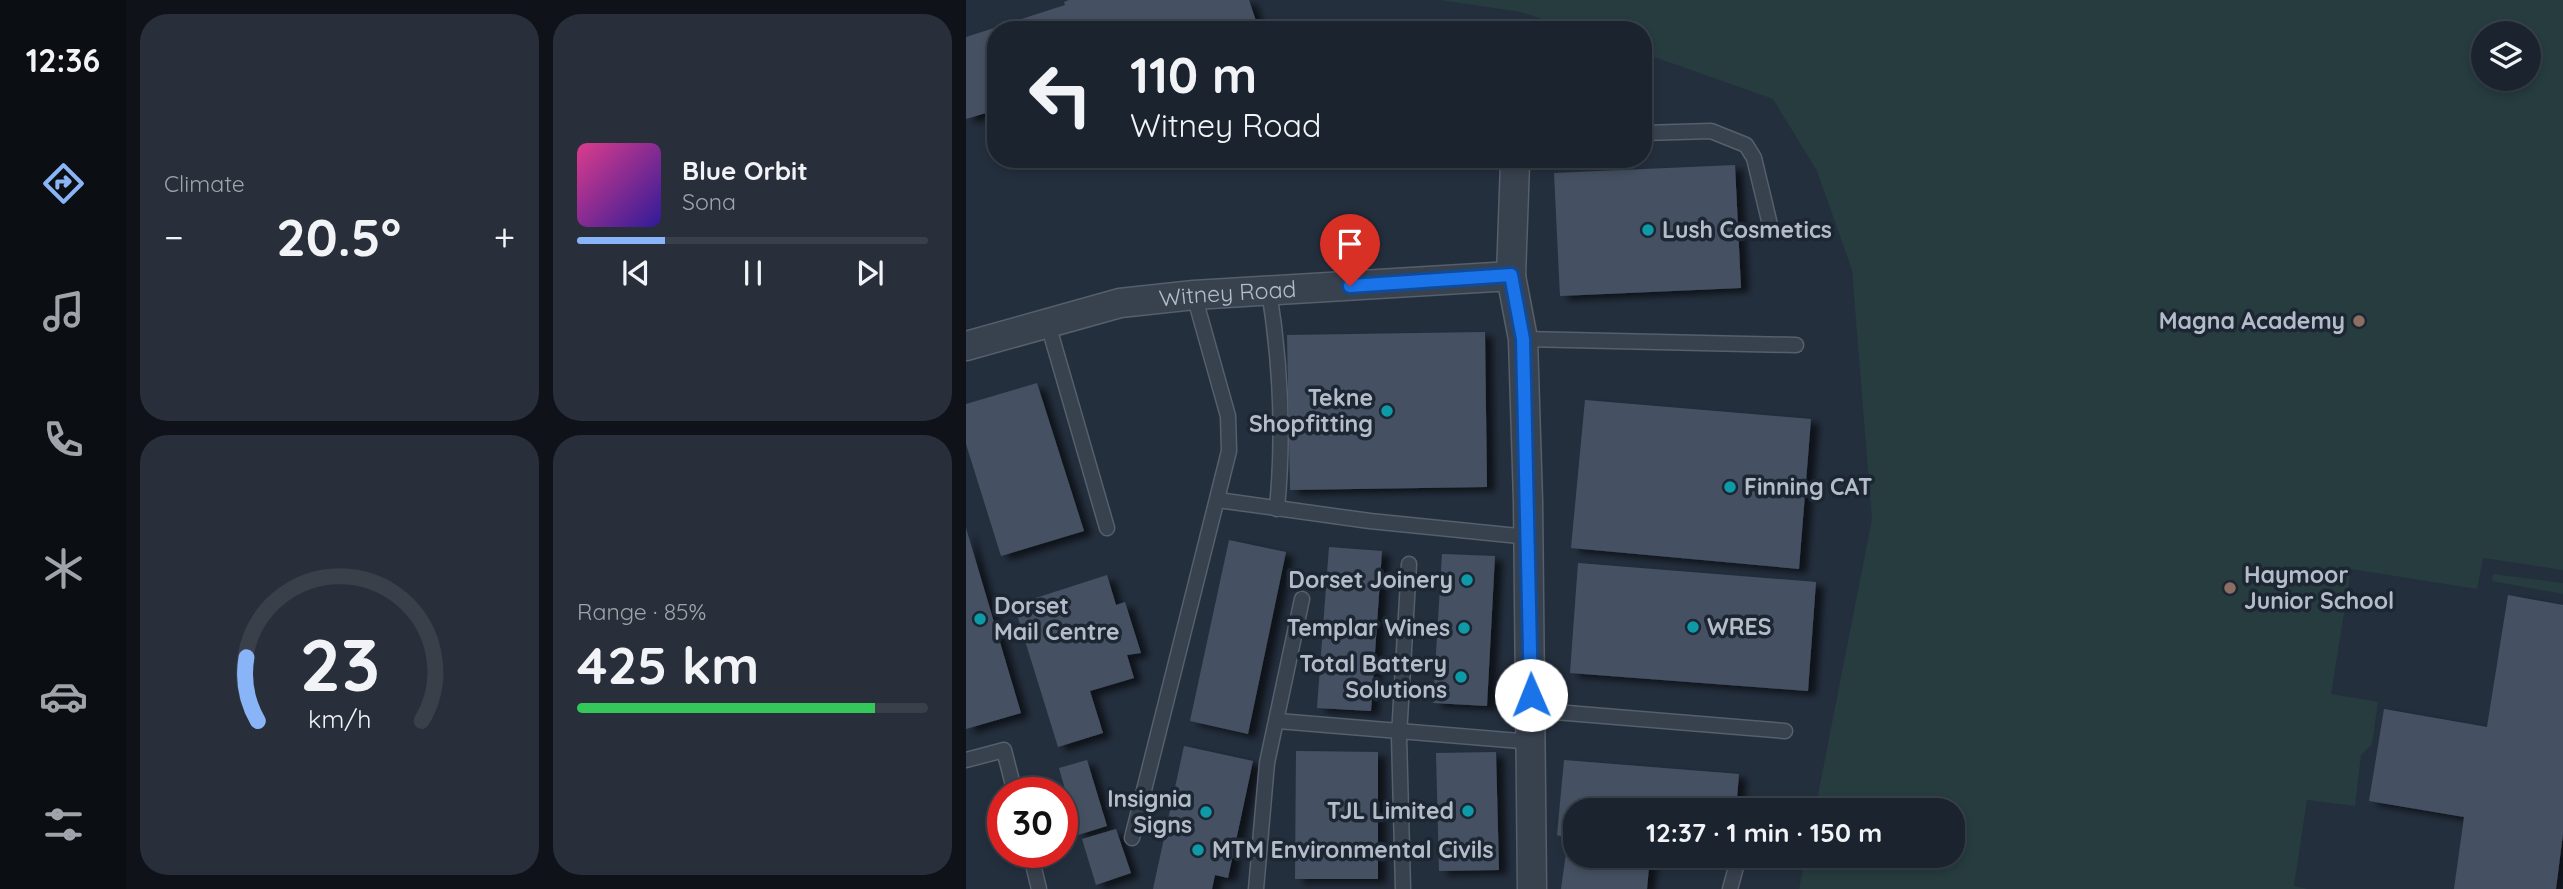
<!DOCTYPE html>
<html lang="en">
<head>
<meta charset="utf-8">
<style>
  body { margin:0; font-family:Quicksand,sans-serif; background:#282f3a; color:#f1f3f6; height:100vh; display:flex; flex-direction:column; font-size:26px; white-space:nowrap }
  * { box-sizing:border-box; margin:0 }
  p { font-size:23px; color:#a0a4aa }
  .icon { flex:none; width:38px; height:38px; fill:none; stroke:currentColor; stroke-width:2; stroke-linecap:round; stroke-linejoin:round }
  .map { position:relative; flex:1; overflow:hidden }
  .sheet { display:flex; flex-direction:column; gap:14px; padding:14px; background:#0f1319; width:840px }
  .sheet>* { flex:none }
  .top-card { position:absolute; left:21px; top:21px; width:665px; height:147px; border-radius:28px; box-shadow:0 4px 10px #0003,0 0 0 2px #39404a; background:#1b232e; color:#f1f3f6; overflow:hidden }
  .buttons { position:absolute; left:1505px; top:21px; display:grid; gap:14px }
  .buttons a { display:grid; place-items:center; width:70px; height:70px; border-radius:50%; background:#1b232e; box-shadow:0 4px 10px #0003,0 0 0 2px #39404a; font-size:35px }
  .speed { position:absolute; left:21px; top:777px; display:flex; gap:14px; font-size:35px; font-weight:700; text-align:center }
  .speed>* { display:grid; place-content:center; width:91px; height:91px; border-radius:50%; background:#1b232e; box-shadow:0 4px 10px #0003,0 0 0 2px #39404a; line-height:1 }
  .speed .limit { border:10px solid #d22; background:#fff; color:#111 }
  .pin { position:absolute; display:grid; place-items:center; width:60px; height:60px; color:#fff; margin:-72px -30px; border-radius:50% 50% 50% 0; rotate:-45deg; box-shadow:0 0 7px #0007 }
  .pin .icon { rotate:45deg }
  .me { position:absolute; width:77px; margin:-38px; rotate:359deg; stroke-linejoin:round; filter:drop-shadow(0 0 5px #0008) }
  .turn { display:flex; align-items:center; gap:24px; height:147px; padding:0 28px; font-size:32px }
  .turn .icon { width:91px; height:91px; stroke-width:2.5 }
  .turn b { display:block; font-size:49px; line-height:60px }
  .big { font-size:52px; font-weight:700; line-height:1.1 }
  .sheet .widget { flex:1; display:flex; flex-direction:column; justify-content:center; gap:10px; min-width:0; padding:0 24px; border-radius:28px; background:#282f3a }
  .sheet .dial { align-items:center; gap:0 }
  .dial svg { height:182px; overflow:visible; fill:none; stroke:#39404a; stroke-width:7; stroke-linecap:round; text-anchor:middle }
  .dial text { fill:#f1f3f6; stroke:none }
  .song { display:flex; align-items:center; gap:21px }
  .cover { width:84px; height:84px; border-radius:10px; background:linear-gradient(135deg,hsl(330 70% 55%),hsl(250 70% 35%)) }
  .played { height:7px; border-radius:4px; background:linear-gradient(90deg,#8ab4f8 25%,#39404a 25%) }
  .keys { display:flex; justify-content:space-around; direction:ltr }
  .heat { display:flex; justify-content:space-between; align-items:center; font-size:38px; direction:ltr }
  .charge { height:10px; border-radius:5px; background:linear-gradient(90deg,#34c759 85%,#39404a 0) }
  .sheet .tiles { flex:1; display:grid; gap:14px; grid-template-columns:repeat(2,1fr) }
  .trip { position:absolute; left:597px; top:798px; width:402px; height:70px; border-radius:28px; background:#1b232e; box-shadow:0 4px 10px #0003,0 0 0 2px #39404a; font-weight:700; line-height:70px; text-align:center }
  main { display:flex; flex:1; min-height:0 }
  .tabs { display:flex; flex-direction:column; width:126px; justify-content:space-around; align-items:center; background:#0b0e12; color:#a0a4aa }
  .tabs .icon { width:49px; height:49px }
  .tabs .selected { color:#8ab4f8 }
  .tabs b { font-size:32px; color:#f1f3f6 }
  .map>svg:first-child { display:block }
  .green { fill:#263c3f; fill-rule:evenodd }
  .building { fill:#455162; filter:url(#shadow) }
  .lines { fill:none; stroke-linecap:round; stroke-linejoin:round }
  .lane-casing { stroke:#565f6c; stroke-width:17 }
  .street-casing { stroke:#565f6c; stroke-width:31 }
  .lane { stroke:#38414e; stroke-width:14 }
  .street { stroke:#38414e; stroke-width:28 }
  .route-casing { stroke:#114b97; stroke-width:18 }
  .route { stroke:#1a73e8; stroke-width:12 }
  .culture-dot { fill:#0f9aa8; stroke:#1d2633; stroke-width:2.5 }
  .education-dot { fill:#8d6e63; stroke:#1d2633; stroke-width:2.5 }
  .labels { text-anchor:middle; stroke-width:7; stroke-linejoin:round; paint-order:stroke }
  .poi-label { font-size:23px; font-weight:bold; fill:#b4bcc9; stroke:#1d2633; text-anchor:end }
  .street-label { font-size:23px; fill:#b4bcc9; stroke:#1d2633 }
</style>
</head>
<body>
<main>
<nav class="tabs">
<b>12:36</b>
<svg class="icon selected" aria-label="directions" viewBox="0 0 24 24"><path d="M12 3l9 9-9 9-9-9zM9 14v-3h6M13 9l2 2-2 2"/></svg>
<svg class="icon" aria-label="music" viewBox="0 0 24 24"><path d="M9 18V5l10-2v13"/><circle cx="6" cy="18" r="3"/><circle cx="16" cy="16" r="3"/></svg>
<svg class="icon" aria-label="phone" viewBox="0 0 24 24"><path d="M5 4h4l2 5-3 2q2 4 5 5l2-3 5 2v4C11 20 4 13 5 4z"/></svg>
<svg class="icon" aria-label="climate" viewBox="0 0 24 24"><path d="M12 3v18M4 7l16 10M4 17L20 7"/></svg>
<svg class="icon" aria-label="car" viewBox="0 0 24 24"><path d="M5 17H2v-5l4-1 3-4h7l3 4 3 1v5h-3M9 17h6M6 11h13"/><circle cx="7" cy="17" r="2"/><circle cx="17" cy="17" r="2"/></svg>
<svg class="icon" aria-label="filters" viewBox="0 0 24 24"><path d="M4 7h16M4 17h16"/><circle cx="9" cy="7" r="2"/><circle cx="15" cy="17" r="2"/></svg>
</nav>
<section class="sheet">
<div class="tiles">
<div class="widget"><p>Climate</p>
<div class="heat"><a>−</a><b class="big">20.5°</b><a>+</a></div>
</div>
<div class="widget">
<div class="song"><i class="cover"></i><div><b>Blue Orbit</b><p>Sona</p></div></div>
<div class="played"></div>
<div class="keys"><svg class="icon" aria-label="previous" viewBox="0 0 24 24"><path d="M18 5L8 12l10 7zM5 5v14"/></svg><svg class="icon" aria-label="pause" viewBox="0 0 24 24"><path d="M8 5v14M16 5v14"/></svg><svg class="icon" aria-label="next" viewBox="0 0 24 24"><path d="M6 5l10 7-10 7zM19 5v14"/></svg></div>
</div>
<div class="widget dial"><svg viewBox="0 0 100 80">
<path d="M14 69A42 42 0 1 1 86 69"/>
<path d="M14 69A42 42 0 0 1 9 41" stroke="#8ab4f8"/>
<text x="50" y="56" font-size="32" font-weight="700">23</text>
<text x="50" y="72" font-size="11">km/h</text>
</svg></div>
<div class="widget"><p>Range · 85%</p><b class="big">425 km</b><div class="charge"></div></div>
</div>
</section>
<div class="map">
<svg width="1597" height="889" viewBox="0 0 1597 889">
  <defs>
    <filter id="shadow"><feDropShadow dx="8" dy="4.5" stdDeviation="3.5" flood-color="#0009"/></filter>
  </defs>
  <rect width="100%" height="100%" fill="#242f3e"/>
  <!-- green -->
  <g class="green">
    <path d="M 474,0 L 1597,0 L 1597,570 L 1517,558 L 1511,589 L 1385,569 L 1365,694 L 1412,702 L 1406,744 L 1395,755 L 1389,806 L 1341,800 L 1328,886 L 1342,889 L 833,889 L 840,856 L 987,856 L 987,810 L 849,810 L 906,519 L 886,270 L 851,171 L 807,99 L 677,53 L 677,30 L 609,30 L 555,12 ZM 1517,33 L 1563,33 L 1563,79 L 1517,79 Z"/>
    <path d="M 1527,574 L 1597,583 L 1597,594 L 1526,581 Z"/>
  </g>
  <!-- building -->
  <g class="building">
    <path d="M 103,0 L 283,0 L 293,30 L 30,30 L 30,110 L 0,119 L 0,37 L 99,5 L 98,2 Z"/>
    <path d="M 769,165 L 775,288 L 594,296 L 588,173 Z"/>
    <path d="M 519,332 L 521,487 L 324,490 L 321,335 Z"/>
    <path d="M 71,383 L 118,531 L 35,556 L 0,444 L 0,404 Z"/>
    <path d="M 619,400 L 845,419 L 833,569 L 605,548 Z"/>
    <path d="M 0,528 L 55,713 L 0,729 Z"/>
    <path d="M 263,540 L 320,552 L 282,734 L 224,721 Z"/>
    <path d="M 363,547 L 416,551 L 405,711 L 351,708 Z"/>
    <path d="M 476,554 L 529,556 L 521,706 L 467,703 Z"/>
    <path d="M 612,563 L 850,582 L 842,691 L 604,673 Z"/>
    <path d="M 141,575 L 150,605 L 159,602 L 175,653 L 161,655 L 168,678 L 124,691 L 137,733 L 92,747 L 48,605 Z"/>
    <path d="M 1542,595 L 1597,605 L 1597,834 L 1590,889 L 1488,889 L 1498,817 L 1403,801 L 1418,709 L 1521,727 Z"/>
    <path d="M 218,746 L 287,761 L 271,836 L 262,878 L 249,875 L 246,889 L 187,889 Z"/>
    <path d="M 330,751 L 412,752 L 412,879 L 329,879 Z"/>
    <path d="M 530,752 L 533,870 L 473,871 L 470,753 Z"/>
    <path d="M 121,760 L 141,826 L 112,835 L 93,768 Z"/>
    <path d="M 598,760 L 773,774 L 770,810 L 609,810 L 609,856 L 684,856 L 681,889 L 595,889 L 602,839 L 591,835 Z"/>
    <path d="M 150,829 L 165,873 L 130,885 L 116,839 Z"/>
  </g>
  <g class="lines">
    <defs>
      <g id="lane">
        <path d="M 677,133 L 745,131 L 780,145 L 788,158 L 805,229"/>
        <path d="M 303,291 C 315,365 318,435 311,509"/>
        <path d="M 82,324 L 141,528"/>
        <path d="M 557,339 L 830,345"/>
        <path d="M 252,500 L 404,521 L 563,537"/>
        <path d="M 565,710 L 819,731"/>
        <path d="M 312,721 L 565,742"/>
        <path d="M 0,760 L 38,750 L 49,793"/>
        <path d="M 166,838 L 263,451 L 262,416 L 228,295"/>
        <path d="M 64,852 L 73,889"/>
        <path d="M 290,889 L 301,763 L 336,599"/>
        <path d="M 437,889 L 433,736 L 443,564"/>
        <path d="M 764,889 L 773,856"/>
      </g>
      <g id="street">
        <path d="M 545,276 L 549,163"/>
        <path id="s1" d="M 0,346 L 154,303 L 228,295 L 545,276 L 557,339 L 562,501 L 566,889"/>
      </g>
    </defs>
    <!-- lane casing -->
    <use href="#lane" class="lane-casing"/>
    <!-- street casing -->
    <use href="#street" class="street-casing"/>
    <!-- lane -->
    <use href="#lane" class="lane"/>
    <!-- street -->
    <use href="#street" class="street"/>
  </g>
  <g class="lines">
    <defs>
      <path id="route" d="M 384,286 L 545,275 L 557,339 L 565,695"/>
    </defs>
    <!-- route casing -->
    <use href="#route" class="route-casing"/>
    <!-- route -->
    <use href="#route" class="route"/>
  </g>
  <!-- markers -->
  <g class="culture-dot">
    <circle cx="682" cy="230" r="7"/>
    <circle cx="421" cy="411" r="7"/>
    <circle cx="764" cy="487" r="7"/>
    <circle cx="501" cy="580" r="7"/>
    <circle cx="14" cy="619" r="7"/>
    <circle cx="727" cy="627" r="7"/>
    <circle cx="498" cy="628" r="7"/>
    <circle cx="495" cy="677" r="7"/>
    <circle cx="502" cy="811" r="7"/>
    <circle cx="240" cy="812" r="7"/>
    <circle cx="232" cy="850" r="7"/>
  </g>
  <g class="education-dot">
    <circle cx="1393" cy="321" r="7"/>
    <circle cx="1264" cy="588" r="7"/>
  </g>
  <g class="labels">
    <!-- poi labels -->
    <g class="poi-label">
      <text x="696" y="238" text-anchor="start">Lush Cosmetics</text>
      <text x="1379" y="329">Magna Academy</text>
      <text x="407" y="406">Tekne<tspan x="407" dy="26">Shopfitting</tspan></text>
      <text x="778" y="495" text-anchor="start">Finning CAT</text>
      <text x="1278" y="583" text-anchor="start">Haymoor<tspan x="1278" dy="26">Junior School</tspan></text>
      <text x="487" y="588">Dorset Joinery</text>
      <text x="28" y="614" text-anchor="start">Dorset<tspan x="28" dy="26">Mail Centre</tspan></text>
      <text x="741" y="635" text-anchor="start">WRES</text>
      <text x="484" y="636">Templar Wines</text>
      <text x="481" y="672">Total Battery<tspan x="481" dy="26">Solutions</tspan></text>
      <text x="226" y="807">Insignia<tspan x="226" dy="26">Signs</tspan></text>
      <text x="488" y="819">TJL Limited</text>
      <text x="246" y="858" text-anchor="start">MTM Environmental Civils</text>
    </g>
    <!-- street labels -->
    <g class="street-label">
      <text dy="8" stroke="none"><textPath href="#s1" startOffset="268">Witney Road</textPath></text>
    </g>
  </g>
</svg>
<div class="buttons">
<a><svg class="icon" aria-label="layers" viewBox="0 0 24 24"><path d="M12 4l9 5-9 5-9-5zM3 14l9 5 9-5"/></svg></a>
</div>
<div class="speed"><div class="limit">30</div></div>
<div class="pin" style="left:384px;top:286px;background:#d93025"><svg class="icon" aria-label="arrive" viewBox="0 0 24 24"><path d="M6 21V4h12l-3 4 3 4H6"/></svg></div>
<svg class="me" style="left:565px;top:695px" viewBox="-20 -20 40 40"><circle r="19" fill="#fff"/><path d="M0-13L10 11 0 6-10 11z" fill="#1a73e8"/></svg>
<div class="trip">12:37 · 1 min · 150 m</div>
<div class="top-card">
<div class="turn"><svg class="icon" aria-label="left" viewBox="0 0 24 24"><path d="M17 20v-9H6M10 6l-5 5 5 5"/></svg><div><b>110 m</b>Witney Road</div></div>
</div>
</div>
</main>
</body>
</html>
